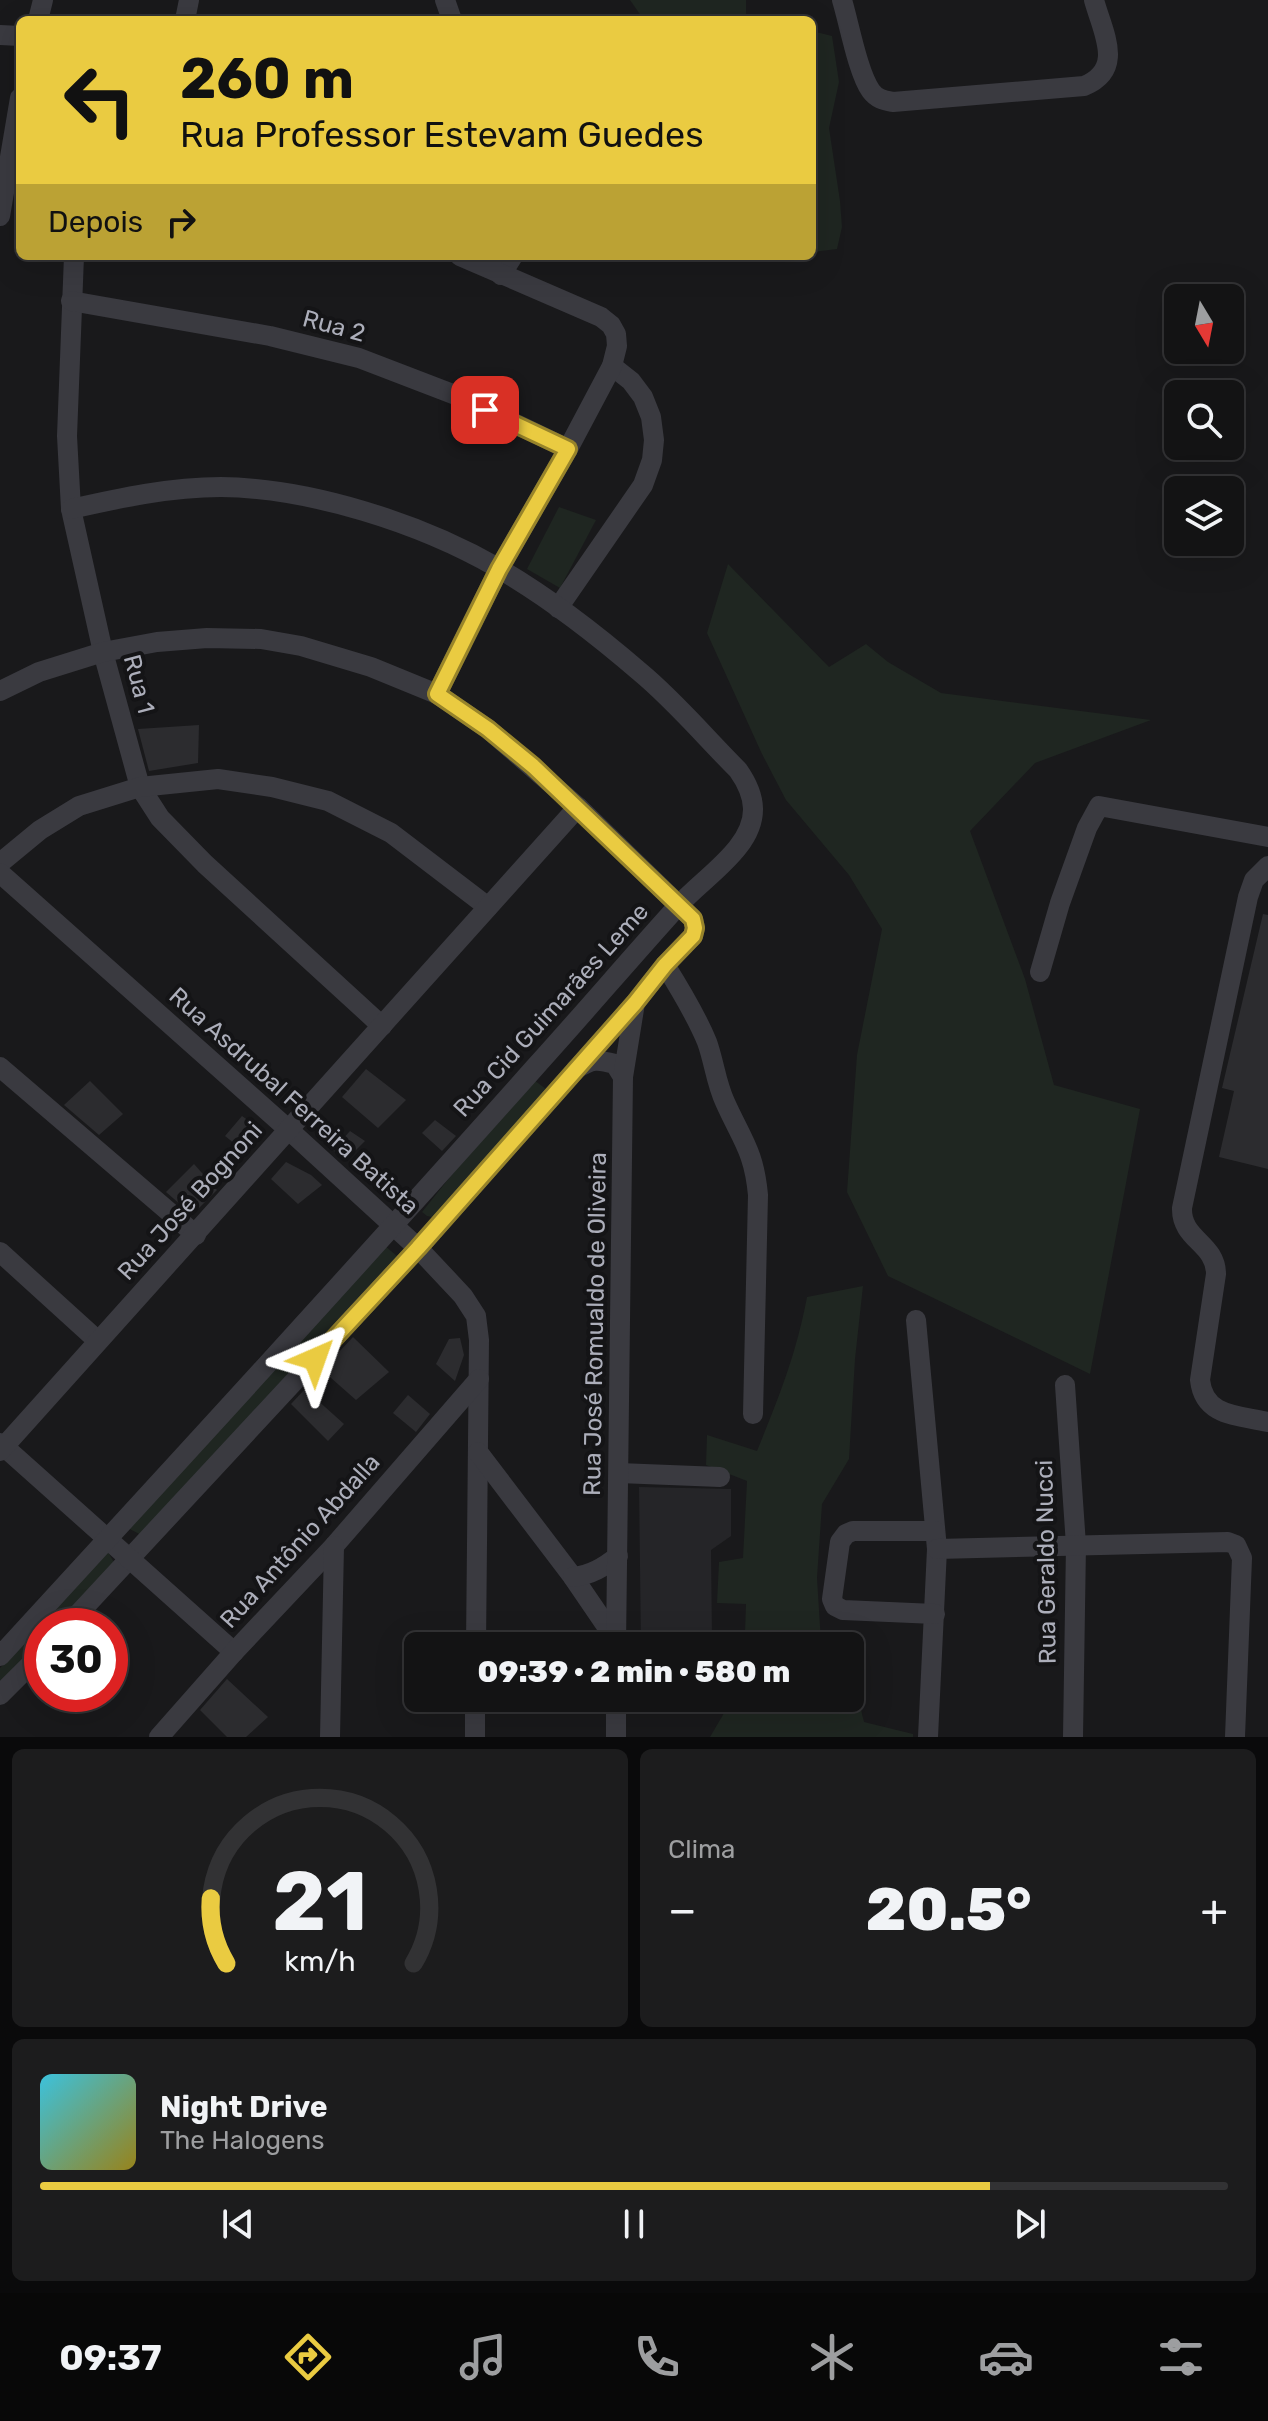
<!DOCTYPE html>
<html lang="pt">
<head>
<meta charset="utf-8">
<style>
  body { margin:0; font-family:Rubik,sans-serif; background:#1c1c1d; color:#f1f3f6; height:100vh; display:flex; flex-direction:column; font-size:30px; white-space:nowrap }
  * { box-sizing:border-box; margin:0 }
  p { font-size:26px; color:#9d9ea0 }
  .icon { flex:none; width:44px; height:44px; fill:none; stroke:currentColor; stroke-width:2; stroke-linecap:round; stroke-linejoin:round }
  .map { position:relative; height:1737px; overflow:hidden }
  .details { display:flex; flex-direction:column; gap:12px; padding:12px; background:#0a0a0b; flex:1 }
  .details>* { flex:none }
  .banner { position:absolute; left:16px; top:16px; width:800px; height:244px; border-radius:12px; box-shadow:0 8px 32px #0002,0 0 0 2px #323234; background:#eacb41; color:#111; overflow:hidden }
  .needle { width:52px; rotate:170deg }
  .tools { position:absolute; left:1164px; top:284px; display:grid; gap:16px }
  .tools a { display:grid; place-items:center; width:80px; height:80px; border-radius:12px; background:#131314; box-shadow:0 8px 32px #0002,0 0 0 2px #323234; font-size:40px }
  .speed { position:absolute; left:24px; top:1608px; display:flex; gap:16px; font-size:40px; font-weight:700; text-align:center }
  .speed>* { display:grid; place-content:center; width:104px; height:104px; border-radius:50%; background:#131314; box-shadow:0 8px 32px #0002,0 0 0 2px #323234; line-height:1 }
  .speed .limit { border:12px solid #d22; background:#fff; color:#111 }
  .pin { position:absolute; display:grid; place-items:center; width:68px; height:68px; color:#fff; margin:-34px; border-radius:16px; box-shadow:0 4px 12px #0006 }
  .me { position:absolute; width:88px; margin:-44px; rotate:43deg; stroke-linejoin:round; filter:drop-shadow(0 0 6px #0008) }
  .turn { display:flex; align-items:center; gap:28px; height:168px; padding:0 32px; font-size:36px }
  .turn .icon { width:104px; height:104px; stroke-width:2.5 }
  .turn b { display:block; font-size:56px; line-height:68px }
  .then { display:flex; align-items:center; height:76px; padding:0 32px; background:#0003; gap:16px; font-size:30px }
  .big { font-size:60px; font-weight:800; line-height:1.1 }
  .details .tile { flex:1; display:flex; flex-direction:column; justify-content:center; gap:12px; min-width:0; padding:0 28px; border-radius:12px; background:#1c1c1d }
  .details .dial { align-items:center; gap:0 }
  .dial svg { height:208px; overflow:visible; fill:none; stroke:#323234; stroke-width:7; stroke-linecap:round; text-anchor:middle }
  .dial text { fill:#f1f3f6; stroke:none }
  .song { display:flex; align-items:center; gap:24px }
  .cover { width:96px; height:96px; border-radius:12px; background:linear-gradient(135deg,hsl(190 70% 55%),hsl(50 70% 35%)) }
  .played { height:8px; border-radius:4px; background:linear-gradient(90deg,#eacb41 80%,#323234 80%) }
  .keys { display:flex; justify-content:space-around; direction:ltr }
  .heat { display:flex; justify-content:space-between; align-items:center; font-size:44px; direction:ltr }
  .details .tiles { flex:1; display:grid; gap:12px; grid-template-columns:1fr 1fr }
  .tile:last-child { grid-column:span 2 }
  .trip { position:absolute; left:404px; top:1632px; width:460px; height:80px; border-radius:12px; background:#131314; box-shadow:0 8px 32px #0002,0 0 0 2px #323234; font-weight:800; line-height:80px; text-align:center }
  .tabs { display:flex; height:128px; justify-content:space-around; align-items:center; background:#080808; color:#9d9ea0 }
  .tabs .icon { width:56px; height:56px }
  .tabs .selected { color:#eacb41 }
  .tabs b { font-size:36px; color:#f1f3f6 }
  .map>svg:first-child { display:block }
  .built { fill:#252528 }
  .green { fill:#1f2621 }
  .building { fill:#2c2c2f }
  .lines { fill:none; stroke-linecap:round; stroke-linejoin:round }
  .minor { stroke:#3a3a40; stroke-width:20 }
  .route-casing { stroke:#98842a; stroke-width:20 }
  .route { stroke:#eacb41; stroke-width:14 }
  .labels { text-anchor:middle; stroke-width:8; stroke-linejoin:round; paint-order:stroke }
  .street-label { font-size:24px; fill:#acaeba; stroke:#141416 }
</style>
</head>
<body>
<div class="map">
<svg width="1268" height="1737" viewBox="0 0 1268 1737">
  <rect width="100%" height="100%" fill="#19191b"/>
  <!-- built -->
  <path class="built" d="M 639,1487 L 731,1489 L 731,1536 L 711,1550 L 712,1638 L 660,1646 L 641,1646 Z"/>
  <!-- green -->
  <g class="green">
    <path d="M 630,0 L 746,0 L 746,20 L 644,20 Z"/>
    <path d="M 812,31 L 832,36 L 839,82 L 829,128 L 840,201 L 842,227 L 837,249 L 813,252 Z"/>
    <path d="M 559,507 L 596,520 L 560,588 L 527,569 Z"/>
    <path d="M 728,564 L 829,667 L 866,644 L 888,662 L 941,693 L 1151,720 L 1035,763 L 970,831 L 1025,979 L 1054,1085 L 1140,1109 L 1090,1374 L 888,1276 L 847,1192 L 857,1055 L 882,929 L 849,875 L 786,800 L 762,754 L 707,633 Z"/>
    <path d="M 530,1077 L 546,1089 L 437,1218 L 427,1216 L 422,1212 Z"/>
    <path d="M 385,1246 L 397,1256 L 141,1535 L 128,1528 Z"/>
    <path d="M 863,1286 L 855,1359 L 849,1459 L 822,1504 L 817,1578 L 821,1642 L 825,1646 L 697,1646 L 745,1633 L 746,1604 L 717,1603 L 719,1562 L 743,1558 L 747,1481 L 706,1465 L 707,1435 L 757,1451 C 779,1397 796,1355 807,1297 Z"/>
    <path d="M 108,1552 L 116,1566 L 58,1626 L 42,1626 L 42,1642 L 0,1686 L 0,1668 Z"/>
    <path d="M 850,1674 L 853,1677 L 864,1722 L 913,1734 L 913,1737 L 710,1737 L 727,1708 L 720,1698 L 850,1698 Z"/>
  </g>
  <!-- building -->
  <g class="building">
    <path d="M 199,725 L 198,763 L 149,771 L 138,729 Z"/>
    <path d="M 1263,914 L 1268,915 L 1268,1169 L 1219,1157 L 1234,1091 L 1222,1088 Z"/>
    <path d="M 366,1069 L 406,1100 L 378,1128 L 342,1097 Z"/>
    <path d="M 90,1081 L 123,1114 L 99,1135 L 64,1105 Z"/>
    <path d="M 242,1116 L 259,1128 L 257,1139 L 245,1152 L 225,1136 Z"/>
    <path d="M 435,1120 L 456,1136 L 442,1151 L 422,1133 Z"/>
    <path d="M 350,1131 L 365,1141 L 345,1161 L 333,1150 Z"/>
    <path d="M 286,1162 L 311,1175 L 322,1185 L 298,1204 L 271,1179 Z"/>
    <path d="M 194,1164 L 217,1190 L 195,1212 L 189,1212 L 166,1192 Z"/>
    <path d="M 353,1337 L 389,1372 L 356,1400 L 322,1370 Z"/>
    <path d="M 460,1338 L 464,1355 L 455,1381 L 436,1364 L 449,1339 Z"/>
    <path d="M 305,1389 L 344,1424 L 328,1441 L 291,1404 Z"/>
    <path d="M 408,1395 L 430,1414 L 416,1432 L 393,1413 Z"/>
    <path d="M 402,1642 L 418,1642 L 418,1684 L 402,1685 Z"/>
    <path d="M 227,1679 L 268,1717 L 246,1737 L 227,1737 L 200,1710 Z"/>
  </g>
  <g class="lines">
    <!-- minor -->
    <g class="minor">
      <path d="M 445,0 L 452,20"/>
      <path d="M 842,0 C 849,23 858,73 871,91 C 877,99 883,100 893,102 L 1084,86 C 1125,69 1103,33 1094,0"/>
      <path d="M 38,20 L 43,0"/>
      <path d="M 185,20 L 189,0"/>
      <path d="M 0,35 L 20,36"/>
      <path d="M 0,216 L 20,98"/>
      <path d="M 74,256 L 67,436 L 71,509 L 103,652 L 140,787 L 160,818 L 205,864 L 382,1026"/>
      <path d="M 501,275 L 513,256"/>
      <path d="M 71,301 L 270,336 L 359,358 L 458,396 L 568,449"/>
      <path d="M 558,608 L 643,485 L 652,460 L 654,440 L 651,417 L 643,397 L 631,381 L 612,366"/>
      <path d="M 0,691 L 39,672 L 103,652 L 157,642 L 207,638 L 261,639 L 301,646 L 371,667 L 437,694 L 488,729 L 578,807 L 693,919 L 695,928 L 693,936 L 665,965 L 635,1003 L 418,1248 L 67,1626"/>
      <path d="M 437,694 L 499,569 L 568,449 L 612,366 L 617,346 L 616,334 L 611,325 L 601,317 L 460,256"/>
      <path d="M 0,863 L 40,830 L 79,806 L 140,787 L 218,779 L 272,787 L 328,801 L 391,833 L 488,907"/>
      <path d="M 1268,866 L 1254,880 L 1248,897 L 1182,1208 C 1181,1240 1216,1243 1216,1274 L 1200,1380 C 1204,1417 1238,1415 1268,1422"/>
      <path d="M 0,873 L 289,1130 L 418,1248 L 463,1296 L 476,1316 L 479,1340 L 476,1646"/>
      <path d="M 665,965 C 680,989 696,1015 707,1042 C 714,1061 716,1083 725,1102 C 742,1140 754,1151 758,1195 L 753,1414"/>
      <path d="M 1040,972 L 1060,903 L 1087,828 L 1099,806 L 1268,837"/>
      <path d="M 0,1067 L 196,1235"/>
      <path d="M 576,1069 C 593,1059 596,1059 615,1064 L 623,1077"/>
      <path d="M 0,1252 L 98,1341"/>
      <path d="M 916,1320 L 937,1549 L 928,1737"/>
      <path d="M 1065,1385 L 1076,1545 L 1073,1737"/>
      <path d="M 0,1443 L 234,1652"/>
      <path d="M 0,1451 L 578,807"/>
      <path d="M 478,1452 L 573,1577 L 616,1640"/>
      <path d="M 619,1473 L 720,1477"/>
      <path d="M 935,1531 L 853,1531 L 846,1534 L 840,1542 L 832,1599 L 835,1606 L 843,1610 L 935,1614"/>
      <path d="M 937,1549 L 1228,1542 L 1236,1545 L 1242,1558 L 1235,1737"/>
      <path d="M 573,1577 C 591,1575 604,1567 618,1556"/>
      <path d="M 616,1646 L 623,1077 L 635,1003"/>
      <path d="M 0,1656 C 180,1460 360,1264 537,1065 C 584,1013 630,959 677,907 C 696,886 721,869 738,847 C 759,820 757,797 738,770 C 706,738 675,701 640,672 C 596,634 548,597 498,568 C 420,523 310,488 221,487 C 170,487 120,498 71,509"/>
      <path d="M 0,1695 L 42,1653"/>
      <path d="M 159,1737 L 234,1652 L 334,1546 L 479,1379"/>
      <path d="M 330,1737 L 334,1546"/>
      <path d="M 475,1737 L 475,1698"/>
      <path d="M 616,1737 L 616,1698"/>
    </g>
  </g>
  <g class="lines">
    <defs>
      <path id="route" d="M 315,1359 L 418,1248 L 635,1003 L 665,965 L 693,936 L 695,928 L 693,919 L 533,766 L 488,729 L 437,694 L 499,569 L 568,449 L 485,410"/>
    </defs>
    <!-- route casing -->
    <use href="#route" class="route-casing"/>
    <!-- route -->
    <use href="#route" class="route"/>
  </g>
  <g class="labels">
    <!-- street labels -->
    <g class="street-label">
      <text transform="translate(334 326) rotate(15)" y="8">Rua 2</text>
      <text transform="translate(139 684) rotate(75)" y="8">Rua 1</text>
      <text transform="translate(551 1010) rotate(-48)" y="8">Rua Cid Guimarães Leme</text>
      <text transform="translate(294 1101) rotate(42)" y="8">Rua Asdrubal Ferreira Batista</text>
      <text transform="translate(190 1201) rotate(-48)" y="8">Rua José Bognoni</text>
      <text transform="translate(595 1324) rotate(-89)" y="8">Rua José Romualdo de Oliveira</text>
      <text transform="translate(300 1541) rotate(-48)" y="8">Rua Antônio Abdalla</text>
      <text transform="translate(1046 1562) rotate(-91)" y="8">Rua Geraldo Nucci</text>
    </g>
  </g>
</svg>
<div class="tools">
<a><svg class="needle" viewBox="-14 -14 28 28"><path d="M0-13l5 13h-10z" fill="#e53935"/><path d="M0 13l5-13h-10z" fill="#9d9ea0"/></svg></a>
<a><svg class="icon" aria-label="search" viewBox="0 0 24 24"><circle cx="10" cy="10" r="6"/><path d="M15 15l6 6"/></svg></a>
<a><svg class="icon" aria-label="layers" viewBox="0 0 24 24"><path d="M12 4l9 5-9 5-9-5zM3 14l9 5 9-5"/></svg></a>
</div>
<div class="speed"><div class="limit">30</div></div>
<div class="pin" style="left:485px;top:410px;background:#d93025"><svg class="icon" aria-label="arrive" viewBox="0 0 24 24"><path d="M6 21V4h12l-3 4 3 4H6"/></svg></div>
<svg class="me" style="left:315px;top:1359px" viewBox="-20 -20 40 40"><path d="M0-17L14 15 0 8-14 15z" fill="#eacb41" stroke="#fff" stroke-width="4"/></svg>
<div class="trip">09:39 · 2 min · 580 m</div>
<div class="banner">
<div class="turn"><svg class="icon" aria-label="left" viewBox="0 0 24 24"><path d="M17 20v-9H6M10 6l-5 5 5 5"/></svg><div><b>260 m</b>Rua Professor Estevam Guedes</div></div>
<div class="then">Depois<svg class="icon" aria-label="right" viewBox="0 0 24 24"><path d="M7 20v-9h11M14 6l5 5-5 5"/></svg></div>
</div>
</div>
<section class="details">
<div class="tiles">
<div class="tile dial"><svg viewBox="0 0 100 80">
<path d="M14 69A42 42 0 1 1 86 69"/>
<path d="M14 69A42 42 0 0 1 8 44" stroke="#eacb41"/>
<text x="50" y="56" font-size="32" font-weight="700">21</text>
<text x="50" y="72" font-size="11">km/h</text>
</svg></div>
<div class="tile"><p>Clima</p>
<div class="heat"><a>−</a><b class="big">20.5°</b><a>+</a></div>
</div>
<div class="tile">
<div class="song"><i class="cover"></i><div><b>Night Drive</b><p>The Halogens</p></div></div>
<div class="played"></div>
<div class="keys"><svg class="icon" aria-label="previous" viewBox="0 0 24 24"><path d="M18 5L8 12l10 7zM5 5v14"/></svg><svg class="icon" aria-label="pause" viewBox="0 0 24 24"><path d="M8 5v14M16 5v14"/></svg><svg class="icon" aria-label="next" viewBox="0 0 24 24"><path d="M6 5l10 7-10 7zM19 5v14"/></svg></div>
</div>
</div>
</section>
<nav class="tabs">
<b>09:37</b>
<svg class="icon selected" aria-label="directions" viewBox="0 0 24 24"><path d="M12 3l9 9-9 9-9-9zM9 14v-3h6M13 9l2 2-2 2"/></svg>
<svg class="icon" aria-label="music" viewBox="0 0 24 24"><path d="M9 18V5l10-2v13"/><circle cx="6" cy="18" r="3"/><circle cx="16" cy="16" r="3"/></svg>
<svg class="icon" aria-label="phone" viewBox="0 0 24 24"><path d="M5 4h4l2 5-3 2q2 4 5 5l2-3 5 2v4C11 20 4 13 5 4z"/></svg>
<svg class="icon" aria-label="climate" viewBox="0 0 24 24"><path d="M12 3v18M4 7l16 10M4 17L20 7"/></svg>
<svg class="icon" aria-label="car" viewBox="0 0 24 24"><path d="M5 17H2v-5l4-1 3-4h7l3 4 3 1v5h-3M9 17h6M6 11h13"/><circle cx="7" cy="17" r="2"/><circle cx="17" cy="17" r="2"/></svg>
<svg class="icon" aria-label="filters" viewBox="0 0 24 24"><path d="M4 7h16M4 17h16"/><circle cx="9" cy="7" r="2"/><circle cx="15" cy="17" r="2"/></svg>
</nav>
</body>
</html>
